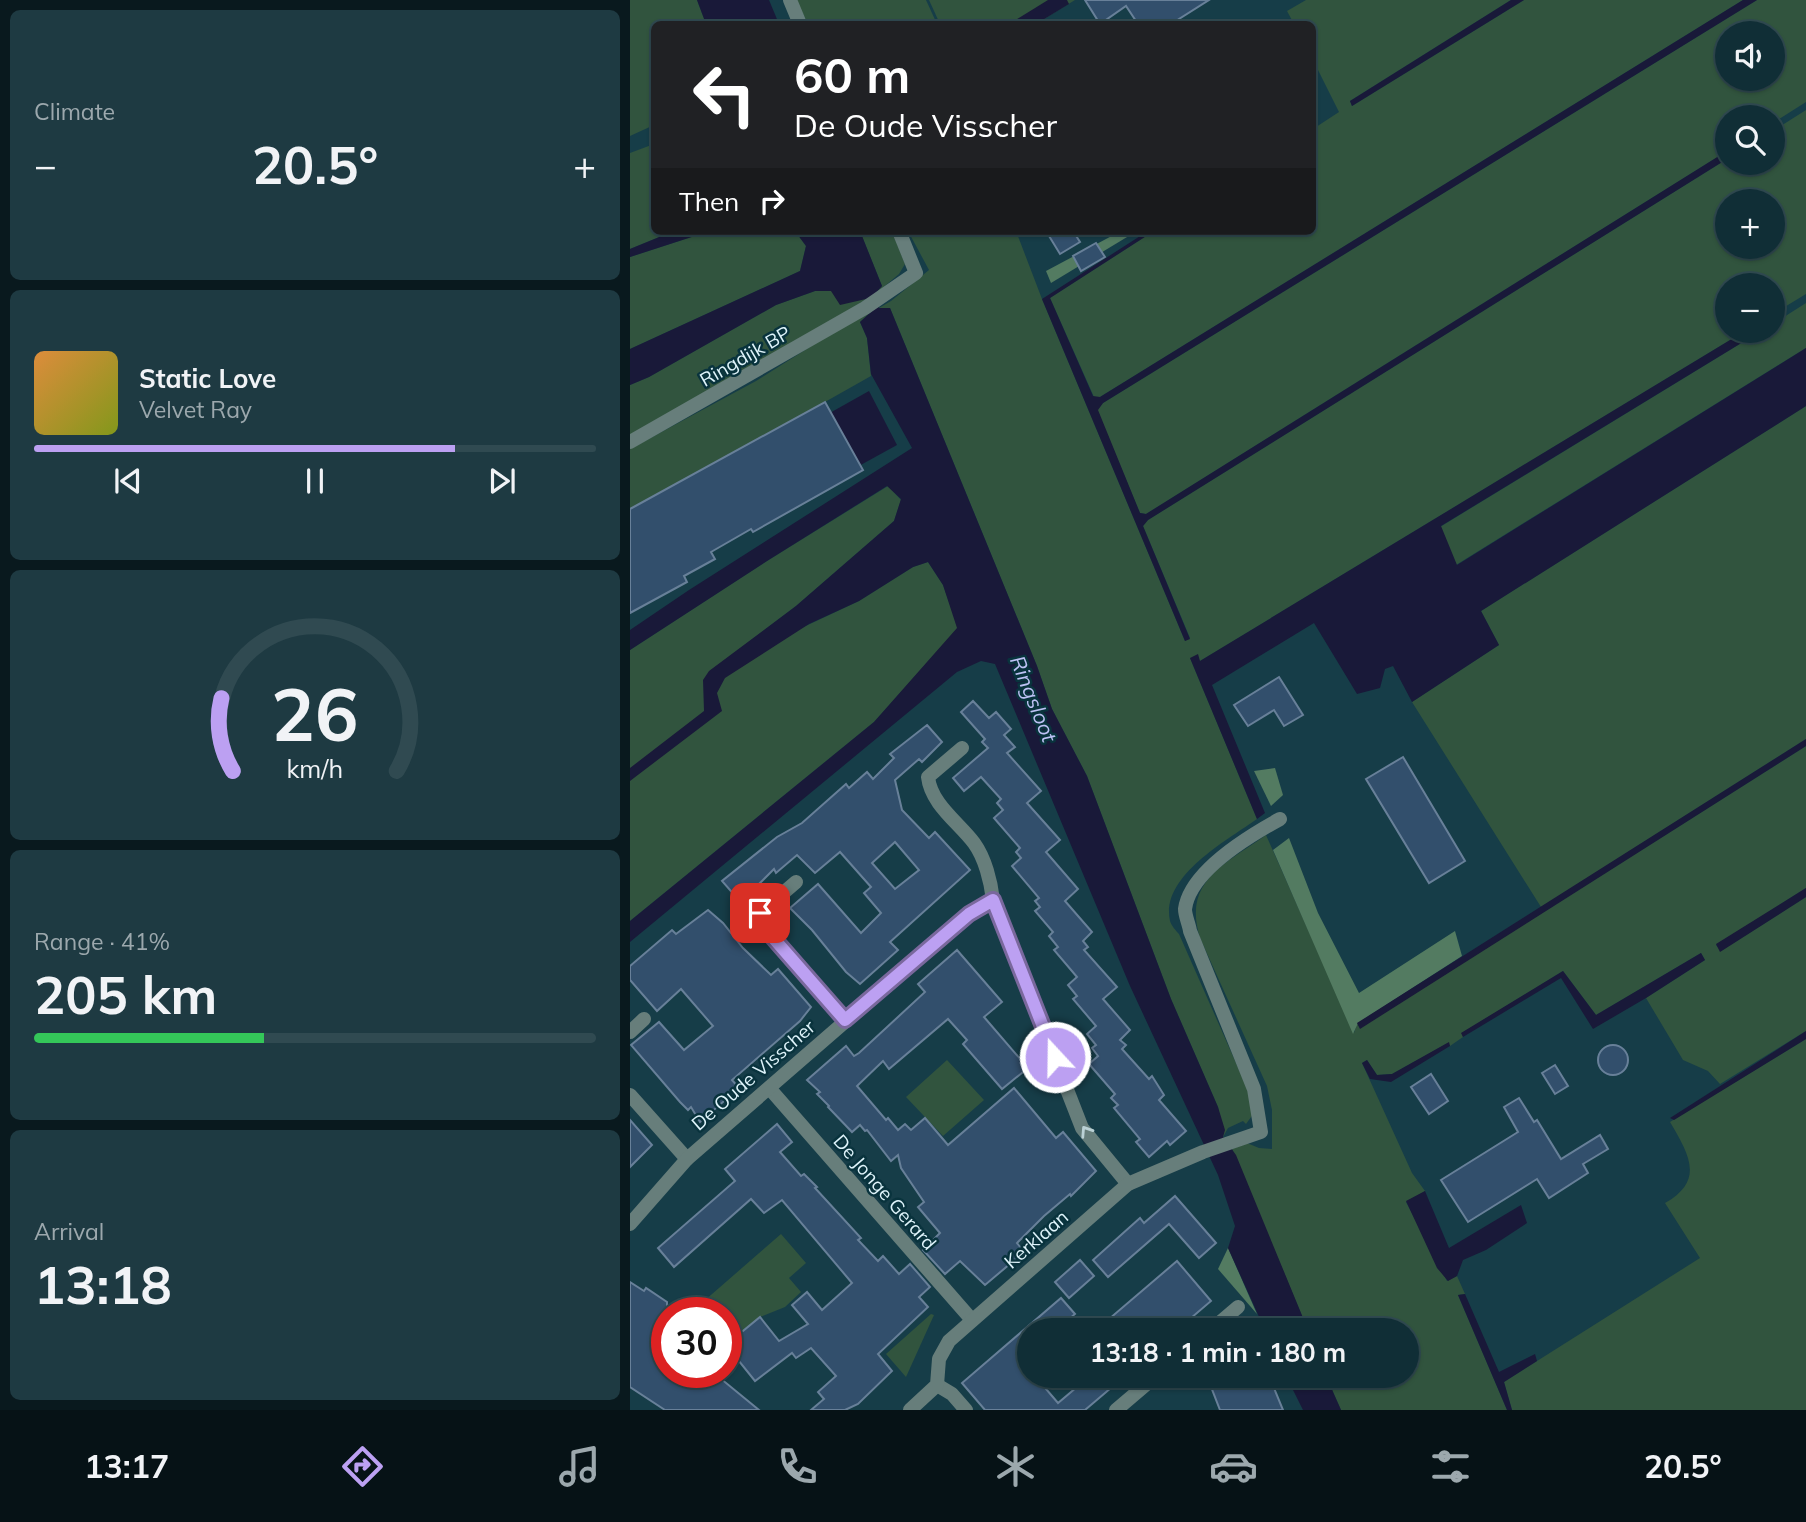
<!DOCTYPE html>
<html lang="en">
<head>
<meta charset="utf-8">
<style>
  body { margin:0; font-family:Mulish,sans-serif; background:#1e3a42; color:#f1f3f6; height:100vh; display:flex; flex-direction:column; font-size:26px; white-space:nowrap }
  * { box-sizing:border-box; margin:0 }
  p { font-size:23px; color:#9ca8ad }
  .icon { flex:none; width:38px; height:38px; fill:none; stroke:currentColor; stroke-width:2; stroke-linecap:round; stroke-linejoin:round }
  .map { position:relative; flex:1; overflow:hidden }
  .panel { display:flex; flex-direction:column; gap:10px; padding:10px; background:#09191e; width:630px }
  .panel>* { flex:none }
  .top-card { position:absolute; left:21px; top:21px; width:665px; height:214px; border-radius:10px; box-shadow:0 2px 5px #0004,0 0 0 2px #304a51; background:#202124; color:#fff; overflow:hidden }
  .controls { position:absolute; left:1085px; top:21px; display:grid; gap:14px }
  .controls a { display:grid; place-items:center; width:70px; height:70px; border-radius:50%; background:#102e36; box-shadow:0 2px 5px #0004,0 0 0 2px #304a51; font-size:35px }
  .speed { position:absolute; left:21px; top:1297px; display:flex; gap:14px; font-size:35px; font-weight:700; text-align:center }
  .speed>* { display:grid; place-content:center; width:91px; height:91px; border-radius:50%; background:#102e36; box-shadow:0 2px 5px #0004,0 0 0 2px #304a51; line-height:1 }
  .speed .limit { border:10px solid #d22; background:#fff; color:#111 }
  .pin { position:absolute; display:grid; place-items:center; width:60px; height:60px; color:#fff; margin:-30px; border-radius:14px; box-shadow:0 4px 10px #0006 }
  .me { position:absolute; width:77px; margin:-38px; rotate:339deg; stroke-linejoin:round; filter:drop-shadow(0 0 5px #0008) }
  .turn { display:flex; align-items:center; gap:24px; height:147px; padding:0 28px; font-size:32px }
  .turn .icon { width:91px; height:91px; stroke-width:2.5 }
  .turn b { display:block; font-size:49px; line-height:60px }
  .then { display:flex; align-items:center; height:66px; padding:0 28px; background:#0003; gap:14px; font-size:26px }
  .big { font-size:52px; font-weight:700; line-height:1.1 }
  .panel .tile { flex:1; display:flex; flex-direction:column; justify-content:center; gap:10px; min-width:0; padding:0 24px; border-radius:10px; background:#1e3a42 }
  .panel .dial { align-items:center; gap:0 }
  .dial svg { height:182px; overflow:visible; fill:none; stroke:#304a51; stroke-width:7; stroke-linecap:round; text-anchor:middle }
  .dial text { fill:#f1f3f6; stroke:none }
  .song { display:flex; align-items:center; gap:21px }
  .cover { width:84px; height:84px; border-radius:10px; background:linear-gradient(135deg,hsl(30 70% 55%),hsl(70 70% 35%)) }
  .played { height:7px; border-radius:4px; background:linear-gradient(90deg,#bca0f2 75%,#304a51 75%) }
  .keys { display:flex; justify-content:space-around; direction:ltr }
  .heat { display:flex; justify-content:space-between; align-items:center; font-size:38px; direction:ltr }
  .charge { height:10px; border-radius:5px; background:linear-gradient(90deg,#34c759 41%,#304a51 0) }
  .trip { position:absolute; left:387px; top:1318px; width:402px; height:70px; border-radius:35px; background:#102e36; box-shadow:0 2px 5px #0004,0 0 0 2px #304a51; font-weight:700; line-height:70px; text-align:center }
  .dock { display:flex; height:112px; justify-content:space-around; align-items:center; background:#061216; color:#9ca8ad }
  .dock .icon { width:49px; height:49px }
  .dock .current { color:#bca0f2 }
  .dock b { font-size:32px; color:#f1f3f6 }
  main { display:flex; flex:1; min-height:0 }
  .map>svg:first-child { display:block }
  .green { fill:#31543e; fill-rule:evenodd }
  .forest { fill:#537b61 }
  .water { fill:#191939 }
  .building { fill:#324f6c; stroke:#688099; stroke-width:2; fill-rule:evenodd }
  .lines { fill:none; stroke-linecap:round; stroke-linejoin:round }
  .street { stroke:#677e7b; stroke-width:14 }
  .oneway { stroke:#bbd1d5 }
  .route-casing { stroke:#7a689d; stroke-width:18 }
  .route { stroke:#bca0f2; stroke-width:12 }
  .labels { text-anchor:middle; stroke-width:5; stroke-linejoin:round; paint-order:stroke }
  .street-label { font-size:19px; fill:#dff4fb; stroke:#09333d }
  .water-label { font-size:21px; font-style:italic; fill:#bdc1f4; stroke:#09333d }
</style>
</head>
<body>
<main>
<section class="panel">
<div class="tile"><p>Climate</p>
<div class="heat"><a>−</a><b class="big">20.5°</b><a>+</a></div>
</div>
<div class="tile">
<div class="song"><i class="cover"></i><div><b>Static Love</b><p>Velvet Ray</p></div></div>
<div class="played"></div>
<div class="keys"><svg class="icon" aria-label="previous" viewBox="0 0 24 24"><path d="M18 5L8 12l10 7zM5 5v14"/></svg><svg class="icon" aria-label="pause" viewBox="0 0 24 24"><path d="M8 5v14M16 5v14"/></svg><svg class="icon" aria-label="next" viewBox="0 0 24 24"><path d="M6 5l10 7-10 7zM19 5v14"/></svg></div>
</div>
<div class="tile dial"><svg viewBox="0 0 100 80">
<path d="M14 69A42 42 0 1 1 86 69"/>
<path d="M14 69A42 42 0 0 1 9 37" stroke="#bca0f2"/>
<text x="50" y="56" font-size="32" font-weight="700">26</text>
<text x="50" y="72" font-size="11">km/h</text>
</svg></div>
<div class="tile"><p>Range · 41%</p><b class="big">205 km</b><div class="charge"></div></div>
<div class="tile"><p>Arrival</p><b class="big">13:18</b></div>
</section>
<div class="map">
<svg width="1176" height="1410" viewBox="0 0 1176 1410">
  <rect width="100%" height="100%" fill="#163d48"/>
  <!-- green -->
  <g class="green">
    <path d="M 0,0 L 67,0 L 76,24 L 24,24 L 24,125 L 0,136 Z"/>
    <path d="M 166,0 L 296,0 L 307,24 L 178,24 Z"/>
    <path d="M 299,0 L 445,0 L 406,24 L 310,24 Z"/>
    <path d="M 676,0 L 881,0 L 720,101 L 722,106 L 894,0 L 1113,0 L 470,397 L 464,397 L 420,298 L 524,231 L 682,231 L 683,129 L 709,112 L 683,60 L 682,24 L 664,24 L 657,11 Z"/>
    <path d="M 1127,0 L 1176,0 L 1176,102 L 1143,123 L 1143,117 L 1097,117 L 1097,151 L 516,514 L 510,513 L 467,410 L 473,403 ZM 1097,33 L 1143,33 L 1143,79 L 1097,79 Z"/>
    <path d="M 1176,110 L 1176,294 L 1143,314 L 1143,285 L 1097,285 L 1097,331 L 1115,331 L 570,661 L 560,658 L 627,819 C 598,840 530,876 540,921 C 541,925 546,931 549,934 L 621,1097 L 624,1113 L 616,1124 L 613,1121 L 598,1128 L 593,1137 L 588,1107 L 541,999 L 457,776 L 422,709 L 407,666 L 260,308 L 249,308 L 261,301 L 299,270 L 278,231 L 386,231 L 412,299 L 555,641 L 560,638 L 513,526 L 518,520 L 1097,159 L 1097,163 L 1143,163 L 1143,131 ZM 1097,201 L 1143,201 L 1143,247 L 1097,247 Z"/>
    <path d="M 24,144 L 24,231 L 44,231 L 0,249 L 0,153 Z"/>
    <path d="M 80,231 L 165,231 L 176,246 L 170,271 L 0,349 L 0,257 Z"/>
    <path d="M 230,231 L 262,231 L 275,264 L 269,274 L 243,296 L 252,286 Z"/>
    <path d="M 185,291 L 201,291 L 236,299 L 217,313 L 0,440 L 0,385 L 19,377 L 146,305 Z"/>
    <path d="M 1176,303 L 1176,348 L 826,565 L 810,527 L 1131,331 L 1143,331 L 1143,324 Z"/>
    <path d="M 242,311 L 230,322 L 237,338 L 241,376 L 0,512 L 0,449 L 126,381 L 210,328 Z"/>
    <path d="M 1176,406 L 1176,739 L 911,907 L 782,702 L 869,645 L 851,611 Z"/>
    <path d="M 258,486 L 271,500 L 264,521 L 166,606 L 80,671 L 229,601 L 283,567 L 298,562 L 313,585 L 328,628 L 244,722 L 0,921 L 0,650 L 137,561 Z"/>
    <path d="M 1176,746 L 1176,888 L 1086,945 L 1091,951 L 1176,897 L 1176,1031 L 1090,1084 L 1078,1071 L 1053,1060 L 1016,998 L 1075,960 L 1071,953 L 966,1015 L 933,971 L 832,1033 L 833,1037 L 820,1046 L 818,1043 L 762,1074 L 747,1075 L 737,1060 L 732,1063 L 782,1173 L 795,1191 L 776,1202 L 817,1281 L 827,1276 L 835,1294 L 828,1295 L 877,1410 L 711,1410 L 696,1376 L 777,1376 L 777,1330 L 678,1330 L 602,1149 L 617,1143 L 629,1148 L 642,1149 L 642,1110 L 637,1086 L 570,938 C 552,880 596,864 636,835 L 724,1033 L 727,1023 L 730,1028 Z"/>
    <path d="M 1176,1039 L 1176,1410 L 882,1410 L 874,1382 L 1070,1258 L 1035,1203 C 1076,1180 1058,1153 1040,1122 Z"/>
    <path d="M 317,1060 L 354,1100 L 313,1136 L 276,1097 Z"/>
    <path d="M 151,1234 L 176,1263 L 159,1278 L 171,1292 L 155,1307 L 130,1317 L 101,1340 L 96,1336 L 96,1312 L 71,1312 L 66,1308 Z"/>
    <path d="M 301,1314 L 304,1315 L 276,1377 L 256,1354 Z"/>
  </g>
  <!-- forest -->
  <g class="forest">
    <path d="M 491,231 L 507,231 L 421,283 L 416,271 Z"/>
    <path d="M 645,768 L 653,795 L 641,806 L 624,771 Z"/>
    <path d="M 659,838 L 688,913 L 729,993 L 825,931 L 832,956 L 728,1023 L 723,1034 L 643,850 Z"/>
    <path d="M 598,1248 L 627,1314 L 588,1269 Z"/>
  </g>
  <!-- water -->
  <g class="water">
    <path d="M 67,0 L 139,0 L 149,24 L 76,24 Z"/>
    <path d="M 418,0 L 437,0 L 439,4 L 406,24 L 379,24 Z"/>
    <path d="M 881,0 L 894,0 L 722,106 L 720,101 Z"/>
    <path d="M 1113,0 L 1127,0 L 473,403 L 468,410 L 510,513 L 516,514 L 1097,151 L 1097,159 L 518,520 L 513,526 L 560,639 L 555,641 L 412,299 L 518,231 L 524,231 L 420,298 L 463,396 L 470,397 Z"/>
    <path d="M 44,231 L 80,231 L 0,257 L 0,249 Z"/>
    <path d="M 165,231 L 230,231 L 252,286 L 243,296 L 249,308 L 260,308 L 407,666 L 422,709 L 457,776 L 541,999 L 588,1107 L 595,1130 L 593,1137 L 606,1155 L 678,1330 L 635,1330 L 598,1248 L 605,1226 L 588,1175 L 500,986 L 365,664 L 351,661 L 327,672 L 0,942 L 0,921 L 244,722 L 327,628 L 313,585 L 298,562 L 283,567 L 229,601 L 179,624 L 95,678 L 87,693 L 92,711 L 0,781 L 0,768 L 74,711 L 73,680 L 79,671 L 166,606 L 264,521 L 271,499 L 257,486 L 137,561 L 0,650 L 0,630 L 59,590 L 282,448 L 241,374 L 237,338 L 230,322 L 242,311 L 236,299 L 210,305 L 201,291 L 185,291 L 146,305 L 19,377 L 0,385 L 0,349 L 170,271 L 176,246 Z"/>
    <path d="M 1115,331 L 1131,331 L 811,526 L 827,565 L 1176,348 L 1176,406 L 851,611 L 869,645 L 782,702 L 763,666 L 755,669 L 750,688 L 727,694 L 684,623 L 582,685 L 635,813 L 627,819 L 560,658 L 568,654 L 570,661 Z"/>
    <path d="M 239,391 L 267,445 L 227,467 L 198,414 Z"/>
    <path d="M 1176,739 L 1176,746 L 730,1029 L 727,1023 Z"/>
    <path d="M 1176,888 L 1176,897 L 1090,952 L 1086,944 Z"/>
    <path d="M 1071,953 L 1075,960 L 1016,998 L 963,1029 L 931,978 L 833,1037 L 831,1033 L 933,971 L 966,1015 Z"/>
    <path d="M 1176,1031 L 1176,1039 L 1044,1120 L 1040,1118 Z"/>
    <path d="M 819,1042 L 820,1046 L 761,1082 L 740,1079 L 732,1063 L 737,1060 L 747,1075 L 762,1074 Z"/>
    <path d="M 795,1191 L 819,1248 L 891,1205 L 897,1223 L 856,1250 L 833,1260 L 827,1276 L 818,1281 L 807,1268 L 776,1201 Z"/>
    <path d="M 835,1294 L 869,1372 L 905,1354 L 907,1361 L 874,1382 L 882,1410 L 877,1410 L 828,1295 Z"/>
    <path d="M 656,1376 L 696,1376 L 711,1410 L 673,1410 Z"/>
  </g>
  <!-- building -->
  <g class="building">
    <path d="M 455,0 L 579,0 L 541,24 L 508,24 L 496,6 L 470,24 Z"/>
    <path d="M 416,231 L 443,231 L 450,242 L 430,254 Z"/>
    <path d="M 466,243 L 475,257 L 451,271 L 443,256 Z"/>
    <path d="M 195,402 L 233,470 L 123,532 L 121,529 L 81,552 L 85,559 L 54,576 L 57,582 L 0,613 L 0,509 Z"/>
    <path d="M 649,677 L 673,715 L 654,726 L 644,710 L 618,726 L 604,705 Z"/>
    <path d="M 343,701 L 359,718 L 366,712 L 381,729 L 374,735 L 385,747 L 377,753 L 411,791 L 397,803 L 430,840 L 416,852 L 448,889 L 435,901 L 462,932 L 453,941 L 458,947 L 454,950 L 487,987 L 473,999 L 500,1030 L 490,1040 L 496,1045 L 492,1049 L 519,1079 L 522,1076 L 534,1095 L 529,1100 L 556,1131 L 540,1145 L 537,1141 L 519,1157 L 506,1142 L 510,1139 L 484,1108 L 488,1105 L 481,1098 L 485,1094 L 459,1064 L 468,1056 L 462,1048 L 466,1045 L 457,1034 L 466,1026 L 443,999 L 447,996 L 438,985 L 447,977 L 424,950 L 428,947 L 419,936 L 423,932 L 405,911 L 410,907 L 405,901 L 409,898 L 382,866 L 391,858 L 386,852 L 390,848 L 364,818 L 373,810 L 367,803 L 371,799 L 351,777 L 334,791 L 323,778 L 358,748 L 352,742 L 355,739 L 331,712 Z"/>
    <path d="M 297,725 L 312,742 L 292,762 L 289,759 L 265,780 L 272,810 L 299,838 L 305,832 L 340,870 L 260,942 L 268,950 L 230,984 L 216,972 L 182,930 L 160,908 L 188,884 L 231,933 L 251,913 L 234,893 L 241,887 L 210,852 L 185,873 L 167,855 L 146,873 L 144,869 L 124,889 L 121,886 L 107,898 L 92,881 L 147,837 L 172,823 L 216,784 L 219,788 L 237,772 L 243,779 L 264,758 L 260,754 ZM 265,842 L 289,870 L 265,889 L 242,863 Z"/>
    <path d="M 773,757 L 835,861 L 799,883 L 736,779 Z"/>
    <path d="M 78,910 L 93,923 L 113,948 L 141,975 L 148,969 L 181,1007 L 170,1021 L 102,1080 L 109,1088 L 70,1122 L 61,1107 L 58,1110 L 50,1102 L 1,1045 L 29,1022 L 54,1050 L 83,1026 L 51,989 L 27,1011 L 0,980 L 0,966 L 42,930 L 46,934 Z"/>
    <path d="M 327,950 L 372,1002 L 354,1017 L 398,1068 L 372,1089 L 333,1044 L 337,1040 L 318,1019 L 259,1069 L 253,1061 L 227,1086 L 256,1120 L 258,1118 L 268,1130 L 275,1124 L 281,1130 L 295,1118 L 318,1145 L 384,1088 L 426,1138 L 433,1132 L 466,1171 L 441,1196 L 440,1194 L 414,1216 L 387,1243 L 394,1252 L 355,1285 L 330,1261 L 315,1274 L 293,1250 L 310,1233 L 288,1207 L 294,1202 L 271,1168 L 268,1155 L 261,1161 L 237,1130 L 235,1131 L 230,1125 L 222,1132 L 198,1107 L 199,1106 L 187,1094 L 190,1092 L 177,1080 L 216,1046 L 224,1056 L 229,1053 L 295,992 L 288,984 Z"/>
    <circle cx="983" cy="1060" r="15"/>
    <path d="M 925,1065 L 938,1086 L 925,1094 L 912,1073 Z"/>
    <path d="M 801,1074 L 818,1101 L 799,1114 L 781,1087 Z"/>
    <path d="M 889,1098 L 904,1122 L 907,1120 L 931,1159 L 970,1135 L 978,1149 L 953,1164 L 958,1173 L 919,1198 L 907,1179 L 838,1222 L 811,1180 L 888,1132 L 874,1107 Z"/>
    <path d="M 0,1120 L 22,1145 L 0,1167 Z"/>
    <path d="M 147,1124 L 162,1142 L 150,1152 L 171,1176 L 174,1174 L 187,1187 L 185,1188 L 231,1238 L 228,1240 L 248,1261 L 253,1256 L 269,1274 L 280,1264 L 300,1287 L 289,1297 L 298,1307 L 248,1354 L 262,1371 L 228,1404 L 215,1410 L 181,1410 L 194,1399 L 188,1392 L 206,1376 L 181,1348 L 166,1358 L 162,1353 L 125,1381 L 96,1345 L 130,1317 L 149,1341 L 178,1324 L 162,1305 L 177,1292 L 192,1310 L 222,1283 L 152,1200 L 134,1213 L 121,1199 L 44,1267 L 28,1248 L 105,1181 L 95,1169 Z"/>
    <path d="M 545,1196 L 586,1243 L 569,1258 L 539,1224 L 478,1277 L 463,1260 L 510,1218 L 514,1223 Z"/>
    <path d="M 450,1260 L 464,1276 L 439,1298 L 425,1282 Z"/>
    <path d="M 547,1261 L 581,1301 L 547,1330 L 489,1330 L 479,1319 Z"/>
    <path d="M 0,1282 L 14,1291 L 16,1288 L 37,1302 L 37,1372 L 63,1372 L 83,1385 L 90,1378 L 129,1410 L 35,1410 L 0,1387 Z"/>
    <path d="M 431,1298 L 445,1314 L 426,1330 L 399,1330 L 399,1376 L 405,1376 L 428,1403 L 460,1376 L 495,1376 L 455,1410 L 355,1410 L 332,1383 Z"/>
    <path d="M 586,1376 L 639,1376 L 653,1410 L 590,1410 L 578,1379 Z"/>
  </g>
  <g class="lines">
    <!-- street -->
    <g class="street">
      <path d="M 160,0 L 170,24"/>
      <path d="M 0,442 L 235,308 L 286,273 L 269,231"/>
      <path d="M 332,748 L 298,777 C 301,804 328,822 344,843 C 355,858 361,882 363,900 L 452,1128 L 498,1184"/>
      <path d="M 166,882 L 130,913 L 131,924 L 215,1020"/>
      <path d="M 0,1032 L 14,1019"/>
      <path d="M 140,1089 L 342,1320"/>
      <path d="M 0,1095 L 57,1159"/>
      <path d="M 0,1224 L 57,1159 L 339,914 L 363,900"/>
      <path d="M 581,1330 L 608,1307"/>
      <path d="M 307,1385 L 322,1394 L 336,1410"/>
      <path d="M 280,1410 L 307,1385 L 309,1359 L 319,1341 L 498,1184 L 573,1152 L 631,1132 L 624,1089 L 560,931 C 559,924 555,916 555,909 C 560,871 619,836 650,819"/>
      <path d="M 486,1410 L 526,1376"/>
    </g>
  </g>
  <!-- one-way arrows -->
  <defs><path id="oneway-chevron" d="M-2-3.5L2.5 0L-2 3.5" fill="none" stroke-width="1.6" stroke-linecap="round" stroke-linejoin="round" transform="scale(1.75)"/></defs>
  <use class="oneway" href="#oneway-chevron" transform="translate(456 1131) rotate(-123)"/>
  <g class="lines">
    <defs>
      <path id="route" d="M 130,913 L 131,924 L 215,1020 L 339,914 L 363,900 L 425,1057"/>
    </defs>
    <!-- route casing -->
    <use href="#route" class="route-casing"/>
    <!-- route -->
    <use href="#route" class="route"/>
  </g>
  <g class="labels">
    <!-- street labels -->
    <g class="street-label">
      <text transform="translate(115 356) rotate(-30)" y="7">Ringdijk BP</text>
      <text transform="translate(123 1075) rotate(-41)" y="7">De Oude Visscher</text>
      <text transform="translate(255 1192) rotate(49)" y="7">De Jonge Gerard</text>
      <text transform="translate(406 1239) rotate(-41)" y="7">Kerklaan</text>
    </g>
    <!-- water labels -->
    <g class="water-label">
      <text transform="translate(403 699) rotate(68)" y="7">Ringsloot</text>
    </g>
  </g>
</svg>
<div class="controls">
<a><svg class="icon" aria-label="sound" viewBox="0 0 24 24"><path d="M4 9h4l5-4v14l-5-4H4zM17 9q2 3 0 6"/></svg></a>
<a><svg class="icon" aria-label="search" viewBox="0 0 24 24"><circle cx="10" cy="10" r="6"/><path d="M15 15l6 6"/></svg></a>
<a>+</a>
<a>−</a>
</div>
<div class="speed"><div class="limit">30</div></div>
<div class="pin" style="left:130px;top:913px;background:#d93025"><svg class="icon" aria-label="arrive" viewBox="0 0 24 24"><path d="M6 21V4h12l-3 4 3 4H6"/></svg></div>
<svg class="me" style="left:425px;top:1057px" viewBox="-20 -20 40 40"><circle r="17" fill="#bca0f2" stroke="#fff" stroke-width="3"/><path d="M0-11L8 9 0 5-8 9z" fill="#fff"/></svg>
<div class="trip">13:18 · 1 min · 180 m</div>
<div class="top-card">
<div class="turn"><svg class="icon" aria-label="left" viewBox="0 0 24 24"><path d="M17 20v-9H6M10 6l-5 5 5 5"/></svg><div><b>60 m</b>De Oude Visscher</div></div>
<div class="then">Then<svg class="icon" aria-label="right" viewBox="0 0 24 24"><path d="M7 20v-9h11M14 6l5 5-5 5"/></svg></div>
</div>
</div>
</main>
<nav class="dock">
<b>13:17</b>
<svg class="icon current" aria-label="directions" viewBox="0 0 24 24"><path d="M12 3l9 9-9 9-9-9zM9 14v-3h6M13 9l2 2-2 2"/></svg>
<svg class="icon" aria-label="music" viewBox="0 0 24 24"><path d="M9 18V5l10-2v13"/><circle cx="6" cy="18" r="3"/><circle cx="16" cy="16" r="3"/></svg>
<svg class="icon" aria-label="phone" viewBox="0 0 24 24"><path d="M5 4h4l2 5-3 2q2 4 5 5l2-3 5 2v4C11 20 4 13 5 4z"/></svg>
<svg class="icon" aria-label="climate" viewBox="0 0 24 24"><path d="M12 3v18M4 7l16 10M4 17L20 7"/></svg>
<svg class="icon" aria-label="car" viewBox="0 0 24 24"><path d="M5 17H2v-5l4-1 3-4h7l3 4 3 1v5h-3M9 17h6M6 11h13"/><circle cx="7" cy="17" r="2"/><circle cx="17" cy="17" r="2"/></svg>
<svg class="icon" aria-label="filters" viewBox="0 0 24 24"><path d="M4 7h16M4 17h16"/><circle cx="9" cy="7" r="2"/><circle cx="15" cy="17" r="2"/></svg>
<b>20.5°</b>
</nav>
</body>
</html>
